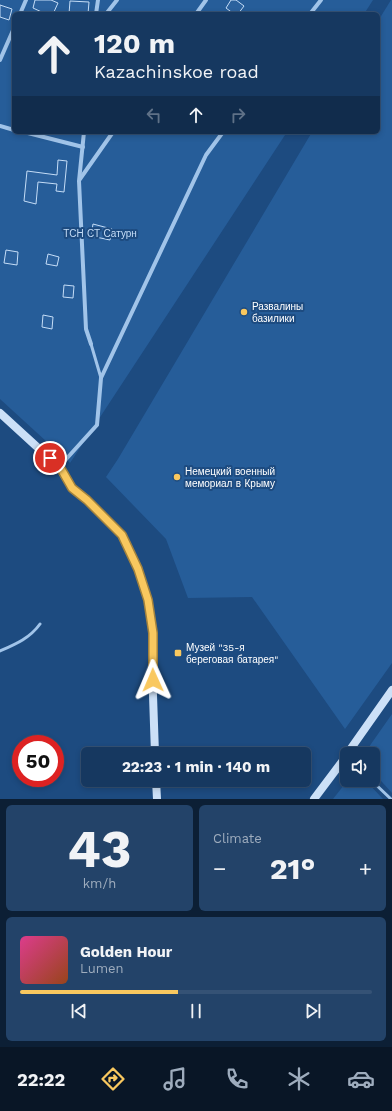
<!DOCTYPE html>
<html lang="en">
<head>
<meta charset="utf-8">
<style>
  body { margin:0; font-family:"Work Sans",sans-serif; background:#234369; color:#f1f3f6; height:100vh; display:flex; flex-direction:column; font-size:15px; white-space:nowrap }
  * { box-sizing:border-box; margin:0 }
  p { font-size:13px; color:#9eacbd }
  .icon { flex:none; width:22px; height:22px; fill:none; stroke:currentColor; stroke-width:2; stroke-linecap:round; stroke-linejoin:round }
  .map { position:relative; height:799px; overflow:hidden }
  .details { display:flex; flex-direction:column; gap:6px; padding:6px; background:#0c1f35; flex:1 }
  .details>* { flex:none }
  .banner { position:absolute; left:12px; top:12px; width:368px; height:122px; border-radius:6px; box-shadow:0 2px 6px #0003,0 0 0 1px #355275; background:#163860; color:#f1f3f6; overflow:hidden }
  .buttons { position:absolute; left:340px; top:747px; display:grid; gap:8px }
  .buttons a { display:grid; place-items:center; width:40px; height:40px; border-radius:6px; background:#163860; box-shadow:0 2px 6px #0003,0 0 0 1px #355275; font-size:20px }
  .speed { position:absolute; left:12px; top:735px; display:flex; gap:8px; font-size:20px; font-weight:700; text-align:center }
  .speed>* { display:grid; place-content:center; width:52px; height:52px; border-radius:50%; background:#163860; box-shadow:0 2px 6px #0003,0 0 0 1px #355275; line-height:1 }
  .speed .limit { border:6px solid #d22; background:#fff; color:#111 }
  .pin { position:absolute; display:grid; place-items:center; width:34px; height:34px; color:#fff; margin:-17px; border:2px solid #fff; border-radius:50%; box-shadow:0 1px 4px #0007 }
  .me { position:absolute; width:44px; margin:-22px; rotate:359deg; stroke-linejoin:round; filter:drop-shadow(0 0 3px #0008) }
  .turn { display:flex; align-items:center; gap:14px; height:84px; padding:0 16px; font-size:18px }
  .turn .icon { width:52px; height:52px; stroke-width:2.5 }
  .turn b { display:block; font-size:28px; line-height:34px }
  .lanes { display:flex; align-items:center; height:38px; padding:0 16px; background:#0003; justify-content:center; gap:20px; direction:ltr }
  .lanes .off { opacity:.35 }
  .big { font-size:30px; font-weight:700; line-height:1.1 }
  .details .widget { flex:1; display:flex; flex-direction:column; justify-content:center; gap:6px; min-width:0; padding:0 14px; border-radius:6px; background:#234369 }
  .details .dial { align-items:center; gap:0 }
  .dial b { font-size:52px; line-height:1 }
  .song { display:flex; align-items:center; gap:12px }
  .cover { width:48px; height:48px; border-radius:6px; background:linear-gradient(135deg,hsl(330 70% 55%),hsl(20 70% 35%)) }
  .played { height:4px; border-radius:2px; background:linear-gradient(90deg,#f9c85f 45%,#355275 45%) }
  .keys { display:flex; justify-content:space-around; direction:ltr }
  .heat { display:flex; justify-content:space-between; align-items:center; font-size:22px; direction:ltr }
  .details .tiles { flex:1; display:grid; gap:6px; grid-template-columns:1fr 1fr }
  .widget:last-child { grid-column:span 2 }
  .trip { position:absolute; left:81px; top:747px; width:230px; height:40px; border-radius:6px; background:#163860; box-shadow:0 2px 6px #0003,0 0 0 1px #355275; font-weight:700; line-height:40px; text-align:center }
  .tab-bar { display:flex; height:64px; justify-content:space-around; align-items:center; background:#091626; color:#9eacbd }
  .tab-bar .icon { width:28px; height:28px }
  .tab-bar .current { color:#f9c85f }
  .tab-bar b { font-size:18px; color:#f1f3f6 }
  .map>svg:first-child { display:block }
  .green { fill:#265d99 }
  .building { fill:#2c629e; stroke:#c5ddf7 }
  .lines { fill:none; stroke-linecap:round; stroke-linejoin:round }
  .service { stroke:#a1c4e9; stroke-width:3 }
  .minor { stroke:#a1c4e9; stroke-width:4 }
  .secondary { stroke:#cce0f7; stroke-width:8 }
  .route-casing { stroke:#a2823e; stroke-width:10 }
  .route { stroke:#f9c85f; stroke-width:7 }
  .poi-dot { fill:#f9c85f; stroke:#1d4b80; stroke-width:1.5 }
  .labels { text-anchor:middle; stroke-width:4; stroke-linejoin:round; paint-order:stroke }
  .park-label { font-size:10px; fill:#c5ddf7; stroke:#1d4b80 }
  .poi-label { font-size:10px; fill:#fff; stroke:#1d4b80; text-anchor:start }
</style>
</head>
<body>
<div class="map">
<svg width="392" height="799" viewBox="0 0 392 799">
  <rect width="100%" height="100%" fill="#1d4b80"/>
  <!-- green -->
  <g class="green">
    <path d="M 0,0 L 373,0 L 364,14 L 14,14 L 14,132 L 287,132 L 70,463 L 0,399 Z"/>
    <path d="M 391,0 L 392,0 L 392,663 L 345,729 L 252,597 L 188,598 L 166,539 L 106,477 L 118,459 L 312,132 L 378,132 L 378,21 Z"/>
    <path d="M 392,714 L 392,793 L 373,772 L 373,754 L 364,754 Z"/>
    <path d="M 348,780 L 365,780 L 383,799 L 333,799 Z"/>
  </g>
  <!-- building -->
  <g class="building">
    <path d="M 35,0 L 51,0 L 58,3 L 53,14 L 46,14 L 33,8 Z"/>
    <path d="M 231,0 L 236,0 L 244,6 L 238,14 L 234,14 L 226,8 Z"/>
    <path d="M 70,1 L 89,2 L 88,14 L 69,14 Z"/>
    <path d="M 0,5 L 12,9 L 9,20 L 0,17 Z"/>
    <path d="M 58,160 L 67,161 L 64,192 L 56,191 L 57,184 L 38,182 L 36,204 L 24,201 L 27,171 L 57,175 Z"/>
    <path d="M 93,224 L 112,229 L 110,240 L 91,236 Z"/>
    <path d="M 6,250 L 18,252 L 17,265 L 4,263 Z"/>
    <path d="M 48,254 L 59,257 L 57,266 L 46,264 Z"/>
    <path d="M 64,285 L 74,286 L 73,298 L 63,297 Z"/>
    <path d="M 43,315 L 53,317 L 52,329 L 42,327 Z"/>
  </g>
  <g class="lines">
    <!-- service -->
    <g class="service">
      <path d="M 91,344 L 101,378"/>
      <path d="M 0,651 C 16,644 30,638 40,624"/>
      <path d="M 371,780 L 391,799"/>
    </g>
    <!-- minor -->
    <g class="minor">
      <path d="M 20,14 L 26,0"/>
      <path d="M 96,14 L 98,0"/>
      <path d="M 106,14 L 117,0"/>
      <path d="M 196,14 L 206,0"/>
      <path d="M 310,14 L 321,0"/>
      <path d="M 0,60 L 14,28"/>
      <path d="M 0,126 L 14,130"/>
      <path d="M 24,132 L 83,147"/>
      <path d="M 84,132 L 79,181 L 86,329 L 91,344"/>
      <path d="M 80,179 L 113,132"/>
      <path d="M 59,467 L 97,425 L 101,378 L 206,155 L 223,132"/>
    </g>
    <!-- secondary -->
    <g class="secondary">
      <path d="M 0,413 L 59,467 L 72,488 L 87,500 L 122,535 L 138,569 L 148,600 L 153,633 L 152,666 L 155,754"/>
      <path d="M 347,754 L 392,690"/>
      <path d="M 156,780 L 157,799"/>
      <path d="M 314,799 L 347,755"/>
    </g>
  </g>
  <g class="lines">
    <defs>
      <path id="route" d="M 50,458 L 60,467 L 72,488 L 87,500 L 122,535 L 138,569 L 148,600 L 153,633 L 153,680"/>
    </defs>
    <!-- route casing -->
    <use href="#route" class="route-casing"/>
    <!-- route -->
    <use href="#route" class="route"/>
  </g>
  <!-- markers -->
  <g class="poi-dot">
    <circle cx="244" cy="312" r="4"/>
    <circle cx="177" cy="477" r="4"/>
    <rect x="174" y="649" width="8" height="8" rx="2"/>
  </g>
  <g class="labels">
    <!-- park labels -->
    <g class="park-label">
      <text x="100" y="237">ТСН СТ Сатурн</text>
    </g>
    <!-- poi labels -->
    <g class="poi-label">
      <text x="252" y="310">Развалины<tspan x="252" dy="12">базилики</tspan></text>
      <text x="185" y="475">Немецкий военный<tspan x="185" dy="12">мемориал в Крыму</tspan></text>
      <text x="186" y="651">Музей "35-я<tspan x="186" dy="12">береговая батарея"</tspan></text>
    </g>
  </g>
</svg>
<div class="buttons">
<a><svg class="icon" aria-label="sound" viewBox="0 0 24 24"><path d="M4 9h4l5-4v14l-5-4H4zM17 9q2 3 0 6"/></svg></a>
</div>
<div class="speed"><div class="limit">50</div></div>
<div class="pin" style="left:50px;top:458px;background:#d93025"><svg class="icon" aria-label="arrive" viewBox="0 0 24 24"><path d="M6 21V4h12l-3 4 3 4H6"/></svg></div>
<svg class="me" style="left:153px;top:680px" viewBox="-20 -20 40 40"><path d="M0-17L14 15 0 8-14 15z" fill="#f9c85f" stroke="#fff" stroke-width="4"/></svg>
<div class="trip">22:23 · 1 min · 140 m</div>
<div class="banner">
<div class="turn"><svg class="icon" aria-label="ahead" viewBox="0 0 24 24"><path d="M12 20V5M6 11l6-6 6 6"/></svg><div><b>120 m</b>Kazachinskoe road</div></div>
<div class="lanes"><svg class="icon off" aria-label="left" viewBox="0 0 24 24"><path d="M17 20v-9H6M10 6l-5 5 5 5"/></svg><svg class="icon" aria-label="ahead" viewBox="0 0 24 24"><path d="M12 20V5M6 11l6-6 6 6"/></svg><svg class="icon off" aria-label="right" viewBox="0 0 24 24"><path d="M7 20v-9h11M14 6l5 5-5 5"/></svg></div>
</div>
</div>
<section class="details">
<div class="tiles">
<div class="widget dial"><b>43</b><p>km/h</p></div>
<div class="widget"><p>Climate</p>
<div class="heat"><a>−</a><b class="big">21°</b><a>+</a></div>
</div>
<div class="widget">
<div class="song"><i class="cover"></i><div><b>Golden Hour</b><p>Lumen</p></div></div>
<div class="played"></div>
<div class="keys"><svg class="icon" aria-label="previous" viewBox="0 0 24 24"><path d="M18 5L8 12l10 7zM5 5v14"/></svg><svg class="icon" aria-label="pause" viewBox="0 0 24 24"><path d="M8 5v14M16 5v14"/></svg><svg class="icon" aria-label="next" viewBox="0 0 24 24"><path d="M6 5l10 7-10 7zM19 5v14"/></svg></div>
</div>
</div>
</section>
<nav class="tab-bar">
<b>22:22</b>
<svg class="icon current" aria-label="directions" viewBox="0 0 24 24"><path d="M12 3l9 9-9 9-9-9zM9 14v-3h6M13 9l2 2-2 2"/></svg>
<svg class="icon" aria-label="music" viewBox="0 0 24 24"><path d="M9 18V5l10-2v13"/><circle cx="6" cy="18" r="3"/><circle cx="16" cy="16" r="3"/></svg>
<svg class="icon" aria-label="phone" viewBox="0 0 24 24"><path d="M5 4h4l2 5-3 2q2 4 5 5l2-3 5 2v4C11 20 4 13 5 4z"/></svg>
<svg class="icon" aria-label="climate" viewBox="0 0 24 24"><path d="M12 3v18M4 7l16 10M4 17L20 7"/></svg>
<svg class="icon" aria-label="car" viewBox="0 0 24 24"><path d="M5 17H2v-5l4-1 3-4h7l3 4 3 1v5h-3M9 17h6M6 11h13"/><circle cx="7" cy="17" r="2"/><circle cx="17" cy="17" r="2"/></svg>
</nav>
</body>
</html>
